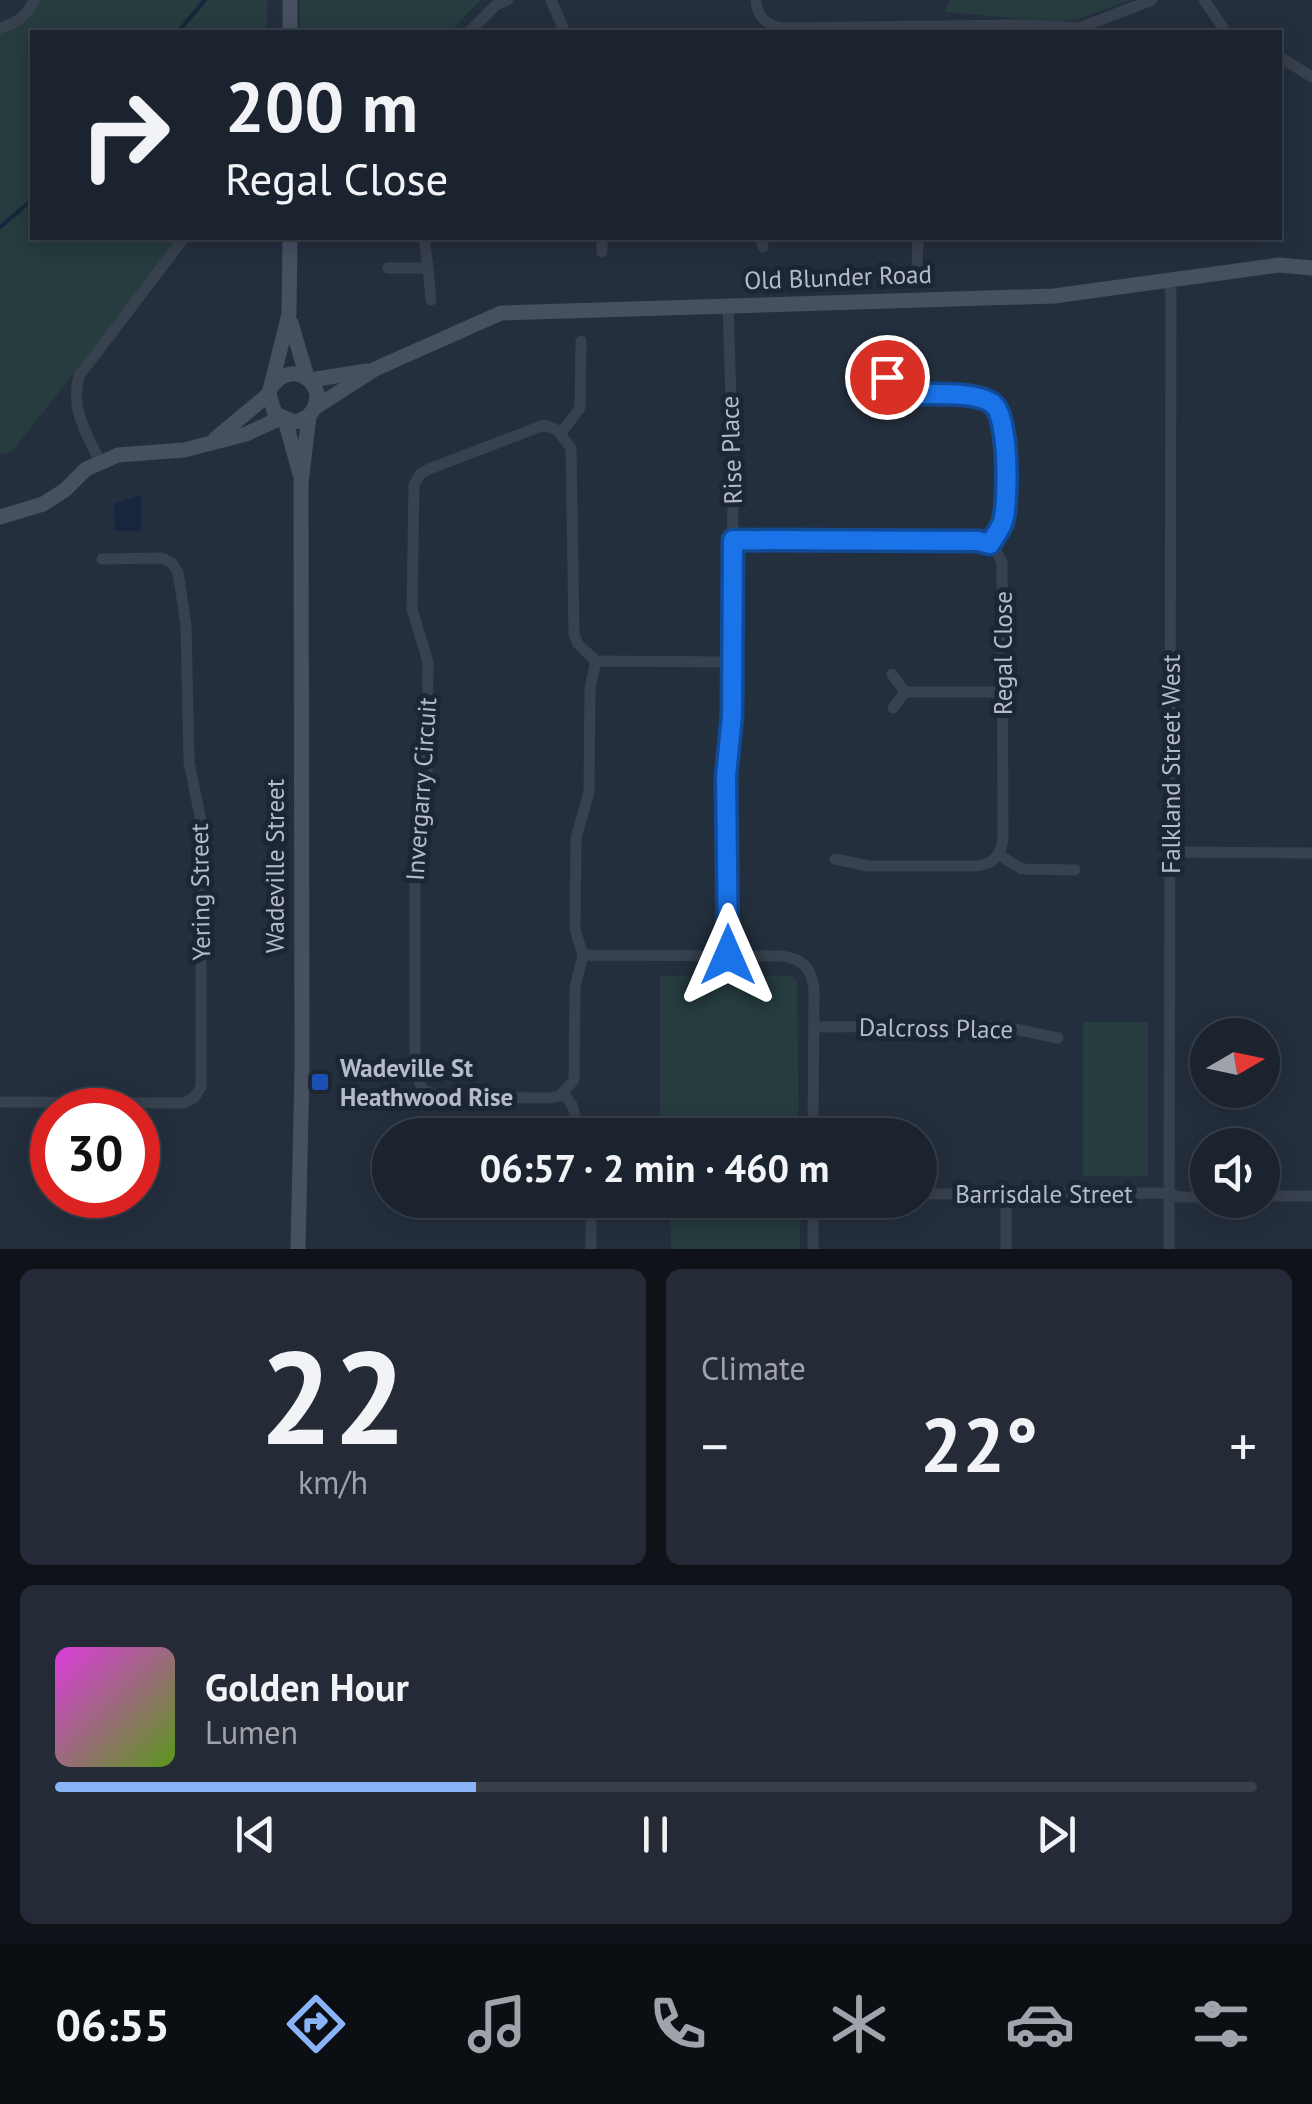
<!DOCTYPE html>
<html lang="en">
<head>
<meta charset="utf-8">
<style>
  body { margin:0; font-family:"PT Sans",sans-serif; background:#242b36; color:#f1f3f6; height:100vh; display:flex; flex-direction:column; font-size:38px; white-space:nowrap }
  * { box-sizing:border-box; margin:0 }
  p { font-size:32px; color:#a0a4aa }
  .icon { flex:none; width:55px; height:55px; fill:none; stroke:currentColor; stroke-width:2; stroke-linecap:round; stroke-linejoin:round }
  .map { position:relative; height:1249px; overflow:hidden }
  .sheet { display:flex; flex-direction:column; gap:20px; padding:20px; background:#0f1319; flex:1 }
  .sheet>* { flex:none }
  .banner { position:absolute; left:30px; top:30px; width:1252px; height:210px; border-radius:0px; box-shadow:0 5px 25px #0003,0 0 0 2px #39404a; background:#1b232e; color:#f1f3f6; overflow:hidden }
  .needle { width:65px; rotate:81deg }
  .tools { position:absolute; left:1190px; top:1018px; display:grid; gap:20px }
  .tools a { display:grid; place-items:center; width:90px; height:90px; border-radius:50%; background:#1b232e; box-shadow:0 5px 25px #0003,0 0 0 2px #39404a; font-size:50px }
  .speed { position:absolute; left:30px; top:1088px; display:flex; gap:20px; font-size:50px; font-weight:700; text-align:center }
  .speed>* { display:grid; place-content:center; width:130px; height:130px; border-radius:50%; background:#1b232e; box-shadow:0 5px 25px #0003,0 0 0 2px #39404a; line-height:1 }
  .speed .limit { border:15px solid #d22; background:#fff; color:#111 }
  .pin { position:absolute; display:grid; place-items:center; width:85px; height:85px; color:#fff; margin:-42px; border:5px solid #fff; border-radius:50%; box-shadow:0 2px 10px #0007 }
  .me { position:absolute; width:110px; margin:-55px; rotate:0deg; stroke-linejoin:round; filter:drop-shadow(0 0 8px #0008) }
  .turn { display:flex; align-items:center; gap:35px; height:210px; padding:0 30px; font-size:45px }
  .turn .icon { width:130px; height:130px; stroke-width:2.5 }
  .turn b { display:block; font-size:70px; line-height:85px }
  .big { font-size:75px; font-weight:700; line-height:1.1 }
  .sheet .card { flex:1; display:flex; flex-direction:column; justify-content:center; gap:15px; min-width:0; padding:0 35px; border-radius:15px; background:#242b36 }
  .sheet .dial { align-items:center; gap:0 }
  .dial b { font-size:130px; line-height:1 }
  .song { display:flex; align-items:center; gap:30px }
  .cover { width:120px; height:120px; border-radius:15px; background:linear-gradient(135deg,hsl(300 70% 55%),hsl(90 70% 35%)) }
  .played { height:10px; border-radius:5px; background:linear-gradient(90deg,#8ab4f8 35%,#39404a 35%) }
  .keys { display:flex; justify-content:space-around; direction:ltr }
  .heat { display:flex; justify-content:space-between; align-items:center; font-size:55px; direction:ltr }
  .sheet .tiles { flex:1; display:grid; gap:20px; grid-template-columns:1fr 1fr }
  .card:last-child { grid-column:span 2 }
  .trip { position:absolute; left:372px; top:1118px; width:565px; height:100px; border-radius:50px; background:#1b232e; box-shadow:0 5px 25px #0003,0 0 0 2px #39404a; font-weight:700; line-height:100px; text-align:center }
  .tabs { display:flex; height:160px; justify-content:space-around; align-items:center; background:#0b0e12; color:#a0a4aa }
  .tabs .icon { width:70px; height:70px }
  .tabs .on { color:#8ab4f8 }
  .tabs b { font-size:45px; color:#f1f3f6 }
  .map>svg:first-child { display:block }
  .green { fill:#263c3f }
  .water { fill:#17263c }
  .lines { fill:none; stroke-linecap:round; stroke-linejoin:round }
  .stream { stroke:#17263c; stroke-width:4 }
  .street { stroke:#38414e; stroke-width:11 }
  .secondary { stroke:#465061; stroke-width:15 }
  .route-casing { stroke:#114b97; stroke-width:25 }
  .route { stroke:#1a73e8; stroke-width:18 }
  .transit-dot { fill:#1a4fb4; stroke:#1d2633; stroke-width:4 }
  .labels { text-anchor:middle; stroke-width:10; stroke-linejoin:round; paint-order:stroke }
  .street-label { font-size:25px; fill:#b4bcc9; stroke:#1d2633 }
  .poi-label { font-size:25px; font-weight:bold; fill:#b4bcc9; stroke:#1d2633; text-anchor:start }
</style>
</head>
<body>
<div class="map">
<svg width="1312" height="1249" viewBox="0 0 1312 1249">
  <rect width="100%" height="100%" fill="#242f3e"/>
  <!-- green -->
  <g class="green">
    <path d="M 34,0 L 267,0 L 267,32 L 32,32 L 32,238 L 184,238 L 79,376 L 72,375 L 12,452 L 0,454 L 0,28 Z"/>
    <path d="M 300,0 L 481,0 L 449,32 L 300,32 Z"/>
    <path d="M 950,0 L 1130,0 L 1076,20 L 1056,22 L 944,12 Z"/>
    <path d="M 660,976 L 792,976 L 797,982 L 799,1135 L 664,1135 L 660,1113 Z"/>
    <rect x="1083" y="1022" width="65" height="154"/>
    <path d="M 670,1200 L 800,1200 L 800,1249 L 671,1249 Z"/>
  </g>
  <!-- water -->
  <path class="water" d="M 141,495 L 141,531 L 115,531 L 114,504 Z"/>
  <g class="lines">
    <!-- stream -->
    <g class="stream">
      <path d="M 178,32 L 205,0"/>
      <path d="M 0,227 L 32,200"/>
    </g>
    <!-- street -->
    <g class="street">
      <path d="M 551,0 L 565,32"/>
      <path d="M 756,0 C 757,17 766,25 782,28 L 1022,25 L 1079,28 L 1152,0"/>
      <path d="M 1204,0 L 1226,32"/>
      <path d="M 0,28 C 17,23 27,16 34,0"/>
      <path d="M 469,32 L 496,5 L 508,0"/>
      <path d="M 1280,57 L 1312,77"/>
      <path d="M 424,238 L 428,268"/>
      <path d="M 602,238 L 602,252"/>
      <path d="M 761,238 L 763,247"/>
      <path d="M 388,268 L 428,268 L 431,300"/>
      <path d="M 917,268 L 918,238"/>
      <path d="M 1168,280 L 1171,294 L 1169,1249"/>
      <path d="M 901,394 C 924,395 976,390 993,404 C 1009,416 1008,496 1004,517 C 1003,526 995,536 990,544"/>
      <path d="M 886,411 L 901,394 L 887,377"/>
      <path d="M 561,433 L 580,408 L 581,341"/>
      <path d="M 100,462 C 86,432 70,409 79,376 L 184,238"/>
      <path d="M 733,540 L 978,541 L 995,549 L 1002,562 L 1003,840 C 1000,858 991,865 974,866 L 868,866 L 835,859"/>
      <path d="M 596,661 L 732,662"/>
      <path d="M 892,674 L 905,692 L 893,708"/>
      <path d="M 905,692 L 1003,692"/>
      <path d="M 1170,852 L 1312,853"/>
      <path d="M 999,855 L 1022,869 L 1075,870"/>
      <path d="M 583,955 L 575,987 L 574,1080 L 560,1096 L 549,1098 L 440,1097 L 423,1090 L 415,1073 L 415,839 L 427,790 L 428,662 L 412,609 L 414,485 L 420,474 L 429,469 L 544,425 L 557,430 L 571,448 L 574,634 L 578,644 L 596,661 L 590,688 L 589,792 L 576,838 L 575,929 L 583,955 L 782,956 C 803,959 811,968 814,988 L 813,1135"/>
      <path d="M 727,955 L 726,776 L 732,716 L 733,463 L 728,305"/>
      <path d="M 814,1027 L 1001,1026 L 1058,1038"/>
      <path d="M 563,1093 L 572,1105 L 581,1135"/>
      <path d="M 0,1102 L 183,1103 L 194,1098 L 201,1087 L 201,821 L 189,762 L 186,625 L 178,572 L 172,563 L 162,558 L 102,559"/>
      <path d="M 920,1194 L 1169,1193 L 1178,1197 L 1208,1197"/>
      <path d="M 1262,1196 L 1312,1196"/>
      <path d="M 591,1200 L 591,1249"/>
      <path d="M 813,1200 L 813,1249"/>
      <path d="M 1006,1249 L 1006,1195"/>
    </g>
    <!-- secondary -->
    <g class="secondary">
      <path d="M 290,0 L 290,32"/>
      <path d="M 291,323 L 307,377"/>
      <path d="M 311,380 L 366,371"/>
      <path d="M 272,386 C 287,367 309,371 317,393 C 317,410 309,419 294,422 L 275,414 L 269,394 L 289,314 L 290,238"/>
      <path d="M 316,407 L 375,369 L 501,313 L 1054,296 L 1279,265 L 1312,268"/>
      <path d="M 285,420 L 300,474"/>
      <path d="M 216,438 L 269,394"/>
      <path d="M 0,517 L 43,504 L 65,490 L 86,469 L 118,455 L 184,450 L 246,434 L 281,418"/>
      <path d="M 298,1249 L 302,1069 L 301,483 L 309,416"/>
    </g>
  </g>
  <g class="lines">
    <defs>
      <path id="route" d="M 728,955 L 726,776 L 732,716 L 733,540 L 978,541 L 990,544 C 995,536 1003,526 1004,517 C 1008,496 1009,416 993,404 C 976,390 924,395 902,394 L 887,377"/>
    </defs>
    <!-- route casing -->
    <use href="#route" class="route-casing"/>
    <!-- route -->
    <use href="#route" class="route"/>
  </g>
  <!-- markers -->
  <rect class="transit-dot" x="310" y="1072" width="20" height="20" rx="5"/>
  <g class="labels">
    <!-- street labels -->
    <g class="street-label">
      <text transform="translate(838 277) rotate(-2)" y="9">Old Blunder Road</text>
      <text transform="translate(731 450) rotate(-92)" y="9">Rise Place</text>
      <text transform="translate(1003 653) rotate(-90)" y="9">Regal Close</text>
      <text transform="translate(1171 764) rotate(-90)" y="9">Falkland Street West</text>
      <text transform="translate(421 789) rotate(-86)" y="9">Invergarry Circuit</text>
      <text transform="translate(275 866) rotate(-90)" y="9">Wadeville Street</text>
      <text transform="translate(200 892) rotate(-91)" y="9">Yering Street</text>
      <text transform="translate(936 1028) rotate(1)" y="9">Dalcross Place</text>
      <text x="1044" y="1203">Barrisdale Street</text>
    </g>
    <!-- poi labels -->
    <g class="poi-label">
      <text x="340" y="1077">Wadeville St<tspan x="340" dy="29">Heathwood Rise</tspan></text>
    </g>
  </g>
</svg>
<div class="tools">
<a><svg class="needle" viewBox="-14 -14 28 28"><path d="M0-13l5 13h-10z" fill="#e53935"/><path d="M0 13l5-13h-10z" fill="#a0a4aa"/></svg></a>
<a><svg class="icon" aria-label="sound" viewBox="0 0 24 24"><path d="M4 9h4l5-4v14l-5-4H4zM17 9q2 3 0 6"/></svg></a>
</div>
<div class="speed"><div class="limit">30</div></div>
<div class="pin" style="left:887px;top:377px;background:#d93025"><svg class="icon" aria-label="arrive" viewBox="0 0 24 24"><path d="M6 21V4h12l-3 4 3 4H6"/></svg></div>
<svg class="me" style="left:728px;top:955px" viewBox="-20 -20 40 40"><path d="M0-17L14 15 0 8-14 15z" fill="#1a73e8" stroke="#fff" stroke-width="4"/></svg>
<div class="trip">06:57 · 2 min · 460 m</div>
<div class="banner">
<div class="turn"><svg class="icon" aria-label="right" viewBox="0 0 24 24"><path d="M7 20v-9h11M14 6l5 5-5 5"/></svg><div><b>200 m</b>Regal Close</div></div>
</div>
</div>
<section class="sheet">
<div class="tiles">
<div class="card dial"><b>22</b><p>km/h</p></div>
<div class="card"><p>Climate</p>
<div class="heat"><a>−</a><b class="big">22°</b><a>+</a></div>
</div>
<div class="card">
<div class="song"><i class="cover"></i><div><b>Golden Hour</b><p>Lumen</p></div></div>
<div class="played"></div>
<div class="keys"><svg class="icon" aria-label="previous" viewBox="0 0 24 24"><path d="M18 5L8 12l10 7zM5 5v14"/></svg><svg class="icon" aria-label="pause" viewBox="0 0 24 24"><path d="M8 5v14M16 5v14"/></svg><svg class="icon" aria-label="next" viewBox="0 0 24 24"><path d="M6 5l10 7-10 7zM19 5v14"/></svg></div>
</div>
</div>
</section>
<nav class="tabs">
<b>06:55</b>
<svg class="icon on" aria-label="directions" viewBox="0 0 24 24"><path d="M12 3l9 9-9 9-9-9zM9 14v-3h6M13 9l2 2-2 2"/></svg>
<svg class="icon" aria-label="music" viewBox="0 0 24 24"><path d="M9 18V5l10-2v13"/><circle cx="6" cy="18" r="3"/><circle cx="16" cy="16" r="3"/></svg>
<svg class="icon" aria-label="phone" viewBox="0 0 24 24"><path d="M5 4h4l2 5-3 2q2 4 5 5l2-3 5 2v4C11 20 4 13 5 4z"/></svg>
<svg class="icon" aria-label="climate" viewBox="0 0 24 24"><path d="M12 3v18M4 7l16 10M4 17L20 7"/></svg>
<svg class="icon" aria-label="car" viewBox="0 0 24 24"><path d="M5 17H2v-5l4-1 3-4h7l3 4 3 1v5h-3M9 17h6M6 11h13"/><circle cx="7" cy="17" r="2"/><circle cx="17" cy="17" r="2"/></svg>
<svg class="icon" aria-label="filters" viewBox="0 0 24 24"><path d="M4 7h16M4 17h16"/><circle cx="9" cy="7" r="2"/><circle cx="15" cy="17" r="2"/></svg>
</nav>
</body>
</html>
